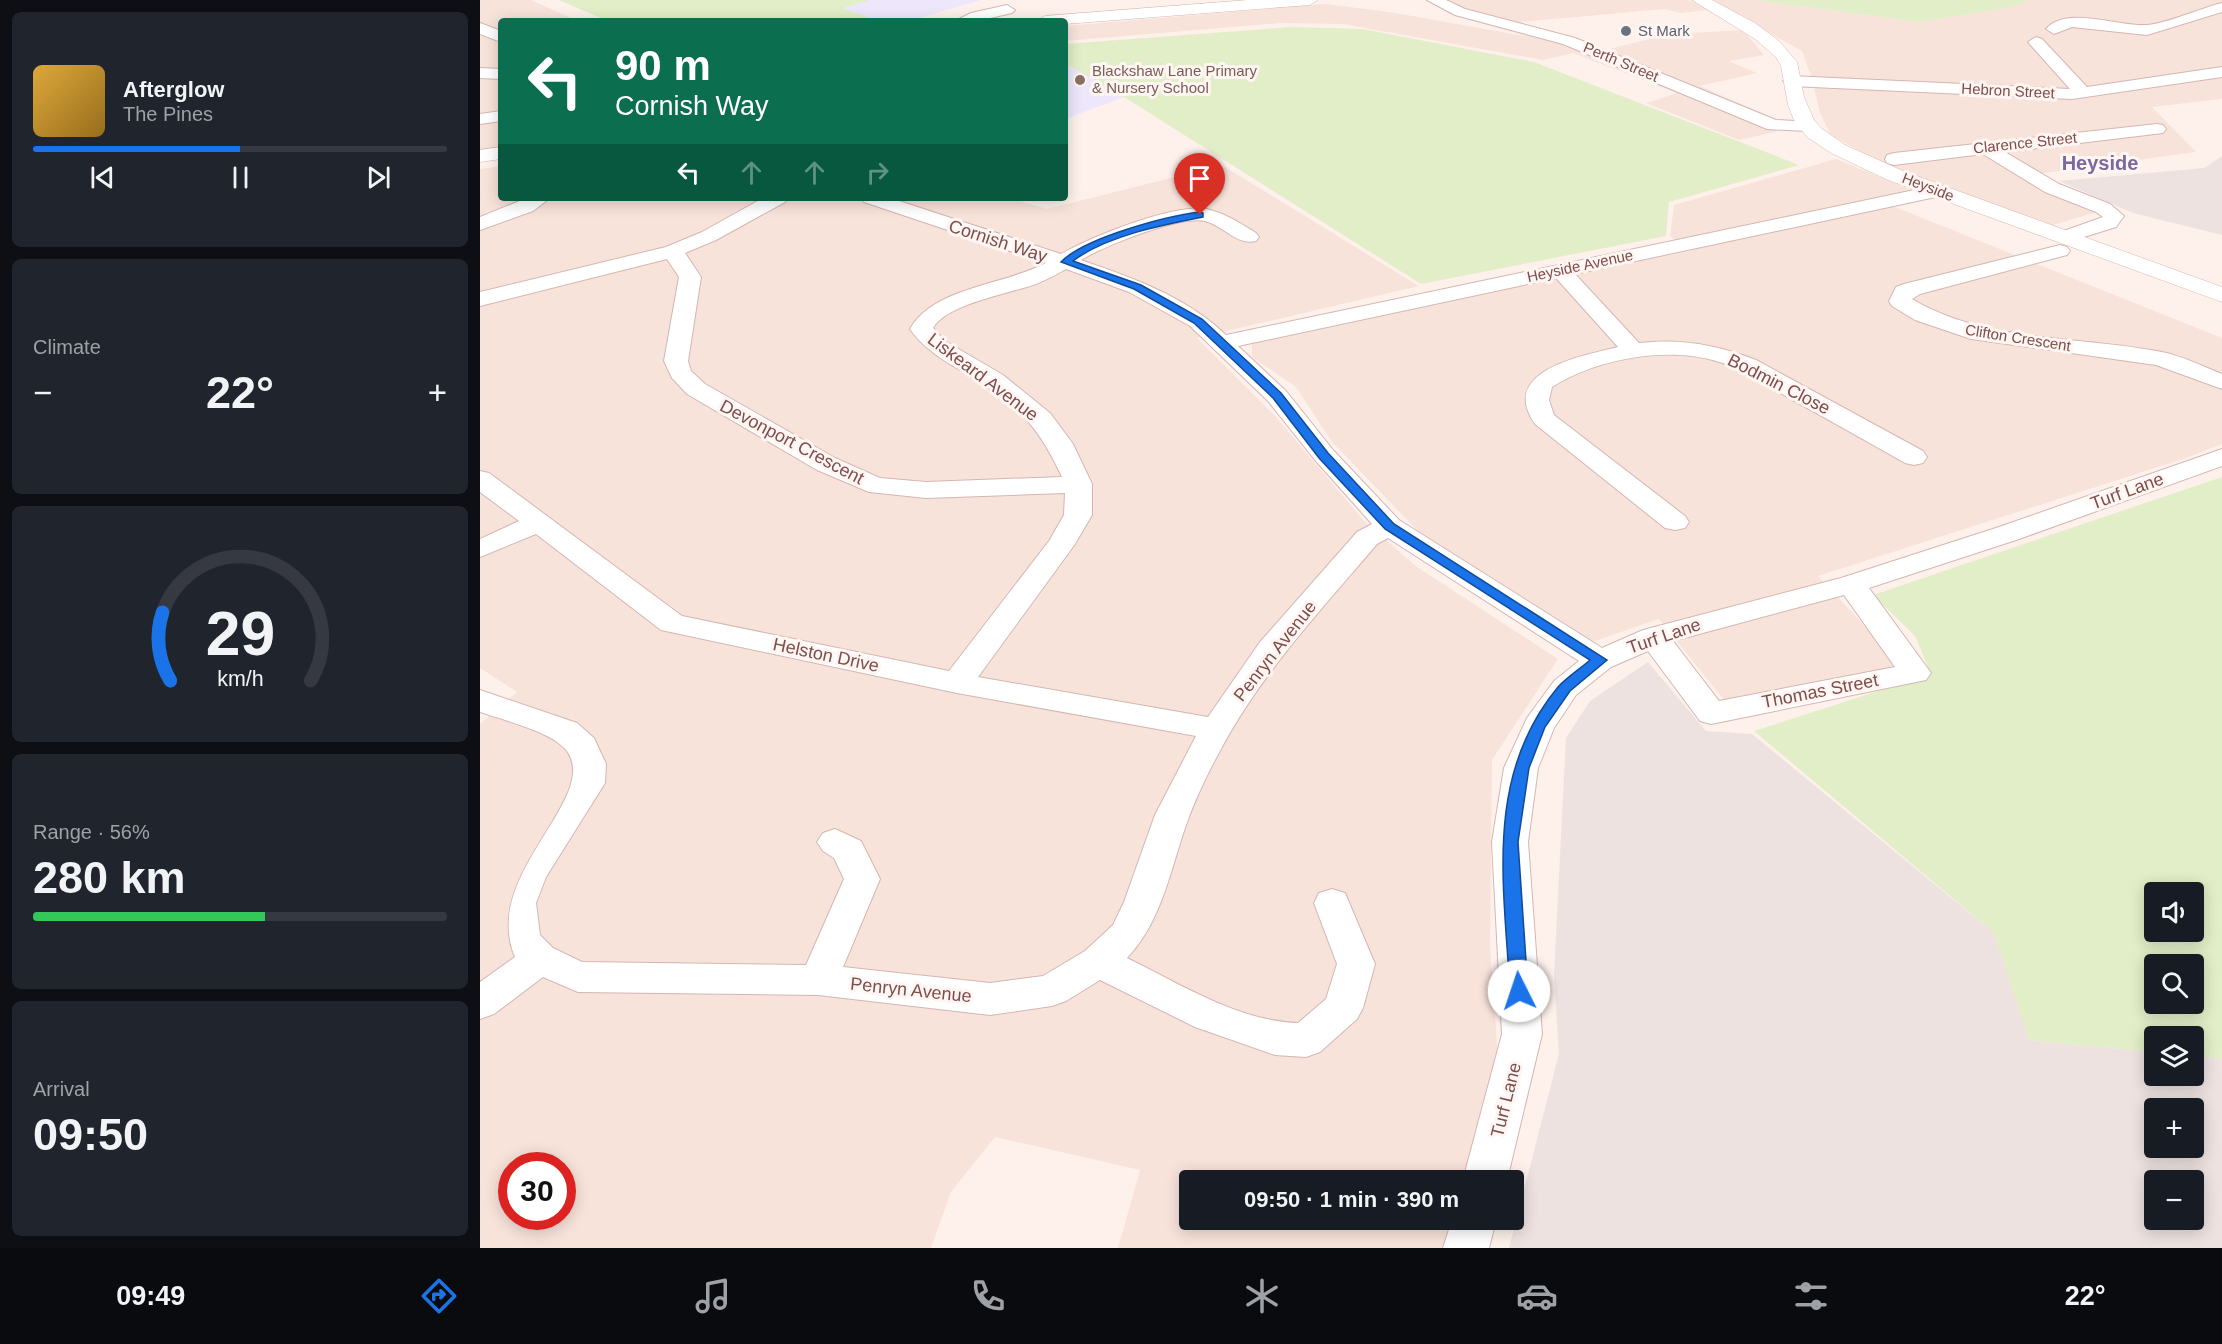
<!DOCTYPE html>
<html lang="en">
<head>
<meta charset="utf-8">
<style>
  body { margin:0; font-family:Helvetica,sans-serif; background:#20242c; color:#f1f3f6; height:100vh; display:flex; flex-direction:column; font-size:22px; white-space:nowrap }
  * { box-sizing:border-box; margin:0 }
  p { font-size:20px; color:#9ea1a6 }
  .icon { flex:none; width:33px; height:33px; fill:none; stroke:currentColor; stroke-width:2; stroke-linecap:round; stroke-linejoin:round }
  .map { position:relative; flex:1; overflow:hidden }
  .details { display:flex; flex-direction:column; gap:12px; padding:12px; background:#0d0f14; width:480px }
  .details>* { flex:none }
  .guide { position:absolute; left:18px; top:18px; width:570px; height:183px; border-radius:6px; box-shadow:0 3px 15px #0003; background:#0b6e4f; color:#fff; overflow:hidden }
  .controls { position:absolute; left:1664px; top:882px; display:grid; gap:12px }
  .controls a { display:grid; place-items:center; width:60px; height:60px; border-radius:6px; background:#171b24; box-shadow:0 3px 15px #0003; font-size:30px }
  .speed { position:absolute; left:18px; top:1152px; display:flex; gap:12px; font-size:30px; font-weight:700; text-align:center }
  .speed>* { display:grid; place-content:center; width:78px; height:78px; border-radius:50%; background:#171b24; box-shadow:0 3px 15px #0003; line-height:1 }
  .speed .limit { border:9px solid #d22; background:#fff; color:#111 }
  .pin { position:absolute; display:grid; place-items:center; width:51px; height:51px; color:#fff; margin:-62px -26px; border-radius:50% 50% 50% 0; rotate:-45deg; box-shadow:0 0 6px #0007 }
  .pin .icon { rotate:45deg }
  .me { position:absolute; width:66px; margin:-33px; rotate:356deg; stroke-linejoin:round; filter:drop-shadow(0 0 4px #0008) }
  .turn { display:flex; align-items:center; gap:21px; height:126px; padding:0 18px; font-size:27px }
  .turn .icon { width:78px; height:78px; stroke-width:2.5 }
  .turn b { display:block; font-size:42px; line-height:51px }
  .lanes { display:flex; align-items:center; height:57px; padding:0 18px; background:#0003; justify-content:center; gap:30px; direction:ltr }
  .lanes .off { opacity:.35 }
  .big { font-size:45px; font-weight:700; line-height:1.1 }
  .details .tile { flex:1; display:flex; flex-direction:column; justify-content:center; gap:9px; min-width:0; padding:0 21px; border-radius:9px; background:#20242c }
  .details .dial { align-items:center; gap:0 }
  .dial svg { height:156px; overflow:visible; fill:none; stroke:#363941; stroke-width:7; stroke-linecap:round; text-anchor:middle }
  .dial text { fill:#f1f3f6; stroke:none }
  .song { display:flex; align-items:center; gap:18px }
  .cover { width:72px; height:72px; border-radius:9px; background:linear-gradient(135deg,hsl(40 70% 55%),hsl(40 70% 35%)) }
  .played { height:6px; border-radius:3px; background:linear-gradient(90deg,#1a73e8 50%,#363941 50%) }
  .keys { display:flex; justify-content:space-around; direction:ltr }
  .heat { display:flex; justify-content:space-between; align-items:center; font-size:33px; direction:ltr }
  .charge { height:9px; border-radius:4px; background:linear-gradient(90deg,#34c759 56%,#363941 0) }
  .trip { position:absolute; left:699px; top:1170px; width:345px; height:60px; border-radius:6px; background:#171b24; box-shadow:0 3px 15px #0003; font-weight:700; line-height:60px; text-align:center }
  .menu { display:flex; height:96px; justify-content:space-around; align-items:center; background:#090b0e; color:#9ea1a6 }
  .menu .icon { width:42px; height:42px }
  .menu .selected { color:#1a73e8 }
  .menu b { font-size:27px; color:#f1f3f6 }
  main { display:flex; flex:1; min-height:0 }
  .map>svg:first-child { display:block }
  .residential { fill:#f8e3db; fill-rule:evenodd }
  .industrial { fill:#ede2e0; fill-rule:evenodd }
  .education { fill:#eee7fb }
  .green { fill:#e2eec7; fill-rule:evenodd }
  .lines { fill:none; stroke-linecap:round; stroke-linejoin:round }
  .minor-casing { stroke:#d4b6b1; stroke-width:2 }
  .tertiary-casing { stroke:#d4b6b1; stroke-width:1 }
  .secondary-casing { stroke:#dab7b1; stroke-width:1 }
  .minor { fill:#fff; fill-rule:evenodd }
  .tertiary { fill:#fff; fill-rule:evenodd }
  .secondary { fill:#fff; fill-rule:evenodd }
  .route { fill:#1a73e8; stroke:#114b97; stroke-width:1.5 }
  .worship-dot { fill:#6b7280; stroke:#fff6f3; stroke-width:2 }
  .education-dot { fill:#8d6e63; stroke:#fff6f3; stroke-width:2 }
  .labels { text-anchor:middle; stroke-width:6; stroke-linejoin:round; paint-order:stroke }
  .far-worship-label { font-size:15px; fill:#5b616d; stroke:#fff6f3; text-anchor:start }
  .far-street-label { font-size:15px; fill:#7c4e4b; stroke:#fff6f3 }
  .far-education-label { font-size:15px; fill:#785e54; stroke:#fff6f3; text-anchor:start }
  .street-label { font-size:18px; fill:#7c4e4b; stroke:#fff6f3 }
  .far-district-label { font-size:20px; font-weight:bold; fill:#7c689e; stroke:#fff6f3 }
</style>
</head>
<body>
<main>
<section class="details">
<div class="tile">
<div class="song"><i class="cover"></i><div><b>Afterglow</b><p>The Pines</p></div></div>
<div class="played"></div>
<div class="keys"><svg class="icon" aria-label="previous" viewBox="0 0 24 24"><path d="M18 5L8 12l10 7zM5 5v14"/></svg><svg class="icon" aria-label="pause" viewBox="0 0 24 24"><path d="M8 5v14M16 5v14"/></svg><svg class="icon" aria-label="next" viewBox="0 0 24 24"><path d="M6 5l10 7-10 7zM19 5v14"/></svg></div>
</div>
<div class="tile"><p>Climate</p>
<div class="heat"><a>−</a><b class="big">22°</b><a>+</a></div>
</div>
<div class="tile dial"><svg viewBox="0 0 100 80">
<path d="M14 69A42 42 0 1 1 86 69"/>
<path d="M14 69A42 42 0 0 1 10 34" stroke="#1a73e8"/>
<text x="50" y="56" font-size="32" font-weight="700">29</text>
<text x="50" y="72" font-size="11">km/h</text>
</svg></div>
<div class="tile"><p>Range · 56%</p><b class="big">280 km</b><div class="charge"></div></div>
<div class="tile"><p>Arrival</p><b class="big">09:50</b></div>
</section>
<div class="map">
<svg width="1742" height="1248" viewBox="0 0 1742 1248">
  <rect width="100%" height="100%" fill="#fef1eb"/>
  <!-- residential -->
  <g class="residential">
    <path d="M 0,0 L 51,0 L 98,21 L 21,21 L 21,149 L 0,153 Z"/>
    <path d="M 966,0 L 1208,0 L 1228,10 L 1201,13 L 1185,9 L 1040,22 L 1121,51 L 1190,34 L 1263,30 L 1284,55 L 1249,61 L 1277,73 L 1220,86 L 1304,123 L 1295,132 L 1259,140 L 1166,103 L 1197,93 L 1093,53 L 1063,60 L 863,24 L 801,23 L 585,41 L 585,26 L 845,4 L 910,12 L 1050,37 L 969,14 Z"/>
    <path d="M 1230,0 L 1274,0 L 1440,22 L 1532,7 L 1550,0 L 1742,0 L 1742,99 L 1672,107 L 1716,152 L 1543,176 L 1617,212 L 1573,225 L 1408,167 L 1351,135 L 1340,113 L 1332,79 L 1322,51 Z"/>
    <path d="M 1356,159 L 1442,194 L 1400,201 L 1742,338 L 1742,444 L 1706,458 L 1338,576 L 1422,666 L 1244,700 L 1179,619 L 1109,643 L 939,532 L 852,442 L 816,387 L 772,357 L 772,343 L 1104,270 L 1211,251 L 1190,236 L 1194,205 Z"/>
    <path d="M 742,165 L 939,286 L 717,338 L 796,417 L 884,521 L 937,567 L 1078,659 L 1012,760 L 1010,949 L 1020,1081 L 987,1180 L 710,1180 L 710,1220 L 974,1220 L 965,1248 L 638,1248 L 660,1170 L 515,1137 L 471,1192 L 451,1248 L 0,1248 L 0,724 L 37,692 L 0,668 L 0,169 L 21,166 L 21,198 L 530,198 L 567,209 ZM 32,1166 L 82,1166 L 82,1216 L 32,1216 Z"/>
  </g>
  <!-- industrial -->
  <g class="industrial">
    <path d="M 1742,156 L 1742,235 L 1653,213 L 1579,181 L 1724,168 Z"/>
    <path d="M 1168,662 L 1226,731 L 1272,734 L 1514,933 L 1550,1040 L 1674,1052 L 1674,1076 L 1713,1076 L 1713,1056 L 1742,1059 L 1742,1248 L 1029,1248 L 1079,1054 L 1074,975 L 1086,738 L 1110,701 ZM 1674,1108 L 1713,1108 L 1713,1148 L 1674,1148 ZM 1674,1180 L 1713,1180 L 1713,1220 L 1674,1220 Z"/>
  </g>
  <!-- education -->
  <g class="education">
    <path d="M 79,0 L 501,0 L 429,21 L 128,21 Z"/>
    <path d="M 585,64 L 586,63 L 644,97 L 585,119 Z"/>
  </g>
  <!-- green -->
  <g class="green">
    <path d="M 79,0 L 391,0 L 362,8 L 398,21 L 128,21 Z"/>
    <path d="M 1274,0 L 1550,0 L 1533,7 L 1440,22 Z"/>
    <path d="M 812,27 L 883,29 L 1054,62 L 1319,165 L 1189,202 L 1186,236 L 941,284 L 644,97 L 585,63 L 585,44 Z"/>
    <path d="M 1742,477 L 1742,1059 L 1713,1056 L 1713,1036 L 1674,1036 L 1674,1052 L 1549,1040 L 1514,933 L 1274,731 L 1451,674 L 1435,636 L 1393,595 ZM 1674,892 L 1713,892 L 1713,932 L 1674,932 ZM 1674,964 L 1713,964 L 1713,1004 L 1674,1004 Z"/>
  </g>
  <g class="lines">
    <defs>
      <g id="minor">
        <path d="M 947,0 L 966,0 L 985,9 L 1095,38 L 1296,120 L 1332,122 L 1335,126 L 1332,130 L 1326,131 L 1287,129 L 1083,44 L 975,15 Z"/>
        <path d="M 1742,3 L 1742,12 L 1667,35 L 1592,27 L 1574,34 L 1566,29 C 1586,5 1639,27 1666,25 C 1686,24 1721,8 1742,3 Z"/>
        <path d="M 527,5 L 535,10 L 532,13 L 497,21 L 475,21 L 491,13 Z"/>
        <path d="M 0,23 L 21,31 L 21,42 L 0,34 Z"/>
        <path d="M 1556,37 L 1562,39 L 1607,87 L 1742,67 L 1742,77 L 1592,99 L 1311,86 L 1303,81 L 1311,76 L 1590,89 L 1548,42 Z"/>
        <path d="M 0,68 L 21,69 L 21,79 L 0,78 Z"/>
        <path d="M 21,111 L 21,121 L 0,124 L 0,114 Z"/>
        <path d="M 1677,124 L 1683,125 L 1686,129 L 1683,133 L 1525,152 L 1579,184 L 1630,204 L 1644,216 L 1636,227 L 1585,243 L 1578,241 L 1575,237 L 1578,233 L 1623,217 L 1616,212 L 1565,192 L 1503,154 L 1414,165 L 1407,163 L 1405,159 L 1407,155 L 1414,153 Z"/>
        <path d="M 1458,185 L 1465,187 L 1468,191 L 1465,195 L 1095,274 L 1159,343 C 1201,338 1238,345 1276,360 L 1443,451 L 1447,457 L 1443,463 L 1434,465 L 1425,463 C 1386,441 1348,419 1309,398 C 1285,384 1262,368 1236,361 C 1186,346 1116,359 1072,387 L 1069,400 L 1074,415 L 1205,516 L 1209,522 L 1205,528 L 1195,530 L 1185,528 L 1055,424 C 1018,371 1101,356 1138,347 L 1076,278 L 758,346 L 806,391 L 853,450 L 919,520 L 1122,648 L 1163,630 L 1361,578 L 1519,527 L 1742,449 L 1742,466 L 1539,539 L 1389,588 L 1451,673 L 1446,680 L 1231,724 L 1220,721 L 1168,651 L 1131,667 L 1096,695 L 1074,728 L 1058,768 L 1048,842 L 1062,1034 L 1027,1180 L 983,1180 L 1022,1034 L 1012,842 L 1024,768 L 1047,718 L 1074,681 L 1099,661 L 908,538 L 897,544 C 846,604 791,663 751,731 C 736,757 719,790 709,817 C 691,865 683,921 647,958 C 700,984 758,1021 818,1023 L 846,999 L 857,964 L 834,903 L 839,893 L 852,889 L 865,893 L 895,964 L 883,1008 L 877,1019 L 840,1052 L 826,1057 L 795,1055 L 715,1027 L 620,980 L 586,1001 L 572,1006 L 510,1015 L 338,995 L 98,992 L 63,977 L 14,1014 L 0,1019 L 0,982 L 35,957 C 0,875 121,799 87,751 C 73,732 23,720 0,712 L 0,690 L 97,723 L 114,738 L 126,764 L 125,783 L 66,877 L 56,903 L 60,935 L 73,948 L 102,962 L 326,965 L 364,879 L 354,858 L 343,851 L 337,842 L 343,833 L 355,829 L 381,841 L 400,879 L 363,967 L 510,983 L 563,976 L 605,951 L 633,925 L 644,902 L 675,815 L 716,736 L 477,693 L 181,630 L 56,534 L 0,557 L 0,539 L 39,521 L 0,492 L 0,471 L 9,473 L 202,616 L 469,671 L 569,541 L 584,515 L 585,493 L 446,498 L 389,492 L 337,470 L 207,394 L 192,378 L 184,361 L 199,277 L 187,259 L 0,306 L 0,292 L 186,247 L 222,232 L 283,198 L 308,198 L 305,202 L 236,240 L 205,253 L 221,277 L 208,361 L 211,371 L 225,384 L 355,458 L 400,478 L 446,482 L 582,477 C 562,434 544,410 503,384 C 477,367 448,355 430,329 C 453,287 525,285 566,263 L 384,202 L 381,198 L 410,198 L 581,254 C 611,237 692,204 726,209 C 745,213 760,223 776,233 L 779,237 L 776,241 C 757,246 744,226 725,221 C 700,215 624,246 601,260 C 653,278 705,296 746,335 ZM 586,269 L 649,292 L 710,326 L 788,401 L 835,460 L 892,524 L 877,532 L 780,642 L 728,717 L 498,677 L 595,544 L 612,515 L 612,484 L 593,444 L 570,413 L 523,375 L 465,341 L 453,328 C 466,304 531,293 556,284 C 566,280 576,275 586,269 ZM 1364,595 L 1415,667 L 1239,701 L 1193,641 Z"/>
        <path d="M 47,198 L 70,198 L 53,211 L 0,230 L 0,217 Z"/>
        <path d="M 1580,245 L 1587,247 L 1590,251 L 1587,255 L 1440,294 L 1432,299 C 1506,343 1599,336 1682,352 C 1702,356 1722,366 1742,374 L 1742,389 L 1676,365 L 1491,339 L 1435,320 L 1412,306 L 1409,301 L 1416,287 L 1424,284 Z"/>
        <path d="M 972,1220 L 1016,1220 L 1009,1248 L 963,1248 Z"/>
      </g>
      <g id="tertiary">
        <path d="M 768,0 L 838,0 L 830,5 L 585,24 L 585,21 L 557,21 L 565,16 Z"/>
        <path d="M 21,147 L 21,159 L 0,162 L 0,150 Z"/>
      </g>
      <path id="secondary" d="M 1212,0 L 1232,0 L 1275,23 L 1299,41 L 1317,62 L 1324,97 L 1334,120 L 1341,128 L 1365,145 L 1423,171 L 1742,287 L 1742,302 L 1408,180 L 1351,153 L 1327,137 L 1314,120 L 1308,105 L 1301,66 L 1296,57 L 1275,39 Z"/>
    </defs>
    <!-- minor casing -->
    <use href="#minor" class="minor-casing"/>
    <!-- tertiary casing -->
    <use href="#tertiary" class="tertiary-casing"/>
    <!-- secondary casing -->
    <use href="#secondary" class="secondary-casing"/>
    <!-- minor -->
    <use href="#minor" class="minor"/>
    <!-- tertiary -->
    <use href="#tertiary" class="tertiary"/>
    <!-- secondary -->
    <use href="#secondary" class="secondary"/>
  </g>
  <!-- route -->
  <path class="route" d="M 720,212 L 723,213 L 723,217 C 682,225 626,236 593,261 L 661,285 L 722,319 L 801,393 L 848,453 L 914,524 L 1127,660 L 1090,691 L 1065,727 L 1049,768 L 1038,842 L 1048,991 L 1045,996 L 1039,998 L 1033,996 L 1030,991 C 1024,884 1004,776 1078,687 C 1087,677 1100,669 1110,660 L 905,529 L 839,458 L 793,398 L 714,323 L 654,289 L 581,262 C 604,238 686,216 720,212 Z"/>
  <!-- markers -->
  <circle class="worship-dot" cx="1146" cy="31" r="6"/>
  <circle class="education-dot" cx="600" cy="80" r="6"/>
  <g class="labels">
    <!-- far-worship labels -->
    <g class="far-worship-label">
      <text x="1158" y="36">St Mark</text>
    </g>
    <!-- far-street labels -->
    <g class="far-street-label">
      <text transform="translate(1141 62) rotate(23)" y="5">Perth Street</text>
      <text transform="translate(1528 91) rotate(3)" y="5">Hebron Street</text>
      <text transform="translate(1545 143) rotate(-6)" y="5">Clarence Street</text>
      <text transform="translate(1448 187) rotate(21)" y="5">Heyside</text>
      <text transform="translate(1100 266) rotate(-12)" y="5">Heyside Avenue</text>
      <text transform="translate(1538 338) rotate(9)" y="5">Clifton Crescent</text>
    </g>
    <!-- far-education labels -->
    <g class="far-education-label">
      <text x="612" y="76">Blackshaw Lane Primary<tspan x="612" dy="17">&amp; Nursery School</tspan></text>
    </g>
    <!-- street labels -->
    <g class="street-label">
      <text transform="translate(518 241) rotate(18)" y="6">Cornish Way</text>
      <text transform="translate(503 377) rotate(37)" y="6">Liskeard Avenue</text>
      <text transform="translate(1299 384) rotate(27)" y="6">Bodmin Close</text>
      <text transform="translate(312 442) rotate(28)" y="6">Devonport Crescent</text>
      <text transform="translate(1647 491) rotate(-20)" y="6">Turf Lane</text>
      <text transform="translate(1184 636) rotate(-19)" y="6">Turf Lane</text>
      <text transform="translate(795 651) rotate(-52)" y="6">Penryn Avenue</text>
      <text transform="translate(346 655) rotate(12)" y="6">Helston Drive</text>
      <text transform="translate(1340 691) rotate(-11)" y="6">Thomas Street</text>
      <text transform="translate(431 990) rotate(6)" y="6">Penryn Avenue</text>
      <text transform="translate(1026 1100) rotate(-76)" y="6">Turf Lane</text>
    </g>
    <!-- far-district labels -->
    <g class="far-district-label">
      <text x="1620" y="170">Heyside</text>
    </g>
  </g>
</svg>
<div class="controls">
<a><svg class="icon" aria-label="sound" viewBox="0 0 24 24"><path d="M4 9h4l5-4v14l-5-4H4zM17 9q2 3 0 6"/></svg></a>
<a><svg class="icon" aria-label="search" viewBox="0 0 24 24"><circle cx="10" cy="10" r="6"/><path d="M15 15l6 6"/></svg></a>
<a><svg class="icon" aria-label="layers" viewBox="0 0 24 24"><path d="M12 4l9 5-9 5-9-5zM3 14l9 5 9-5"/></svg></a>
<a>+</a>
<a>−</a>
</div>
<div class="speed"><div class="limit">30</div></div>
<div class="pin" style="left:720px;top:215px;background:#d93025"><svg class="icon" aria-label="arrive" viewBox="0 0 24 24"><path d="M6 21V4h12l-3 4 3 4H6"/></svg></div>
<svg class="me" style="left:1039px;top:991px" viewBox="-20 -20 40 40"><circle r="19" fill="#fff"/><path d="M0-13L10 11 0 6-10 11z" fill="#1a73e8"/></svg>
<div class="trip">09:50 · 1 min · 390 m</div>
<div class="guide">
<div class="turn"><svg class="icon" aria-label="left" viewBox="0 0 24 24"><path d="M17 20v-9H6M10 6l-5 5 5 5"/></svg><div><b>90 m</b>Cornish Way</div></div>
<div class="lanes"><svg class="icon" aria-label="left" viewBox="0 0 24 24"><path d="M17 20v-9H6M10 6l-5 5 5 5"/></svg><svg class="icon off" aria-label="ahead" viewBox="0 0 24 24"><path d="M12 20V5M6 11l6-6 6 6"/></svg><svg class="icon off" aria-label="ahead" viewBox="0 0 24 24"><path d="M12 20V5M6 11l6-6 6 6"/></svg><svg class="icon off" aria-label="right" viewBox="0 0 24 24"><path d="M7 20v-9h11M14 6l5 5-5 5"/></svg></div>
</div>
</div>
</main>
<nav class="menu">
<b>09:49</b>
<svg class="icon selected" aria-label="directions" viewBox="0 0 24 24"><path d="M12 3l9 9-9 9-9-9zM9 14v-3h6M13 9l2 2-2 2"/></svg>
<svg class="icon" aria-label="music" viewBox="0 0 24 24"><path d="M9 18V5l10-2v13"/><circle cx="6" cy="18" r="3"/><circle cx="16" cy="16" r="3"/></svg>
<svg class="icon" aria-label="phone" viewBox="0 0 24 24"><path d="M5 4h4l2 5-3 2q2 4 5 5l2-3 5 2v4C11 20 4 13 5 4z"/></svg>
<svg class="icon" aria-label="climate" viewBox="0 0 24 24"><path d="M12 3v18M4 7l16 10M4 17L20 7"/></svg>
<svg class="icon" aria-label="car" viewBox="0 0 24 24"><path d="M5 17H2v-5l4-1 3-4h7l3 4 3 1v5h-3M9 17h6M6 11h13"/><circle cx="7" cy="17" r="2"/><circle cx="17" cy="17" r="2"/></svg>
<svg class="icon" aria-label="filters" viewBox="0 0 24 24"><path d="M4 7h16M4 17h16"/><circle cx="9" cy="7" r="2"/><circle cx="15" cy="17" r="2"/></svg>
<b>22°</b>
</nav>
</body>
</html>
